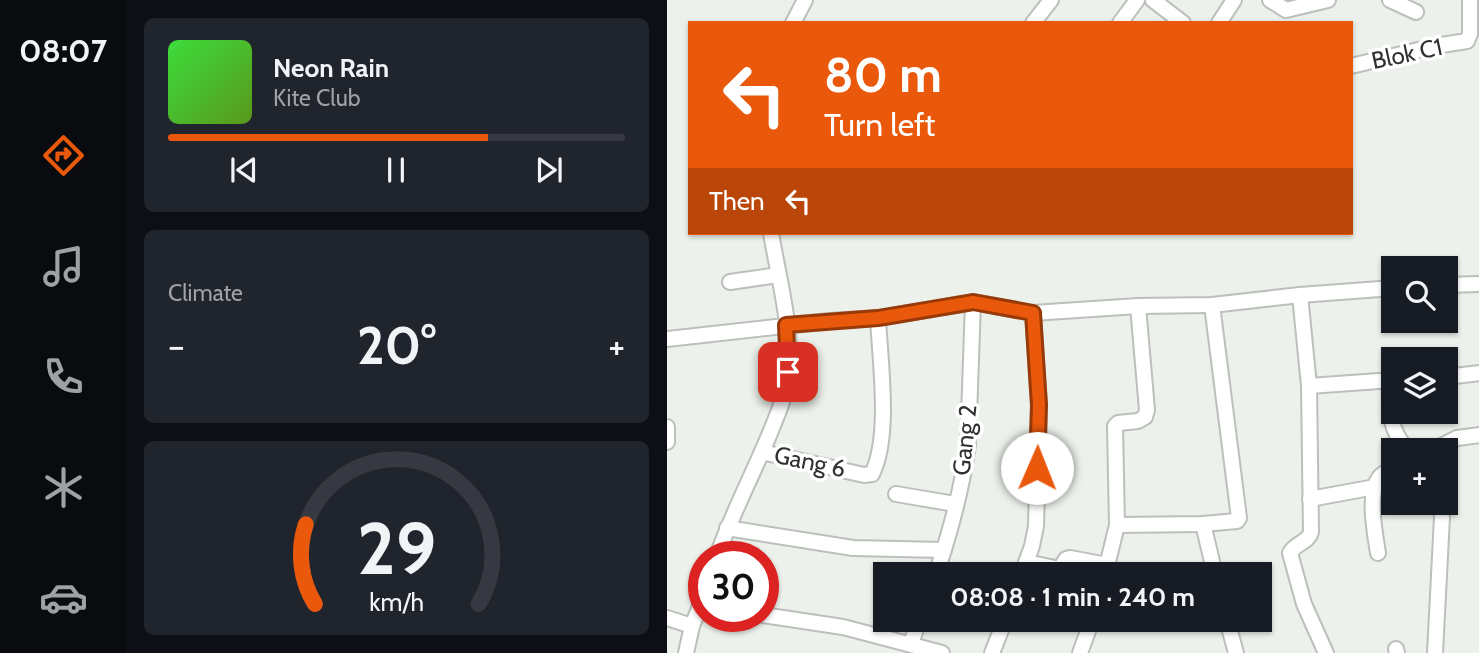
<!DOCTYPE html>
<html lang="en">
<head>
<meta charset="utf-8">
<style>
  body { margin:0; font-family:Cabin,sans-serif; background:#20242c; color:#f1f3f6; height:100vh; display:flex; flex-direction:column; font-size:26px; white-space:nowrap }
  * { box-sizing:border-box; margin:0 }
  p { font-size:23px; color:#9ea1a6 }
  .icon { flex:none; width:38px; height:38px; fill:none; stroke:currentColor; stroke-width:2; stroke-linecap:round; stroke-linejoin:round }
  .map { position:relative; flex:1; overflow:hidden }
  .side { display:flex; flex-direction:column; gap:18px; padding:18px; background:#0d0f14; width:541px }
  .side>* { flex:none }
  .banner { position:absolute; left:21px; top:21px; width:665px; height:214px; border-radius:0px; box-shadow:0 2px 5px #0004; background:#ea580c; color:#fff; overflow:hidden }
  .buttons { position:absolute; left:714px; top:256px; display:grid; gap:14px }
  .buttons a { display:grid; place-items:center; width:77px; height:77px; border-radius:0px; background:#171b24; box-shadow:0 2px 5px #0004; font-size:35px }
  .speed { position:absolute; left:21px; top:541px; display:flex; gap:14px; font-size:35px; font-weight:700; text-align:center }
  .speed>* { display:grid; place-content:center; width:91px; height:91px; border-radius:50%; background:#171b24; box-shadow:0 2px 5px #0004; line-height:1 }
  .speed .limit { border:10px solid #d22; background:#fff; color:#111 }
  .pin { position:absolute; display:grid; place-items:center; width:60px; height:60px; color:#fff; margin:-30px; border-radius:14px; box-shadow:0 4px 10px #0006 }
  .me { position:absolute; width:77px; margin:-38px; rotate:1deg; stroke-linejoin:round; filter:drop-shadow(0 0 5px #0008) }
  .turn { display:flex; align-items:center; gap:24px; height:147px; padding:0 21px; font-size:32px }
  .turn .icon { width:91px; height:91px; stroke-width:2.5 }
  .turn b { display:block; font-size:49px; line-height:60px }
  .then { display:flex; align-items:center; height:66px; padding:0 21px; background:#0003; gap:14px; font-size:26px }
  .big { font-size:52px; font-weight:800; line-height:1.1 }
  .side .card { flex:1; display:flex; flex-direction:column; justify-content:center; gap:10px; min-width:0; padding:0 24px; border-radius:10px; background:#20242c }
  .side .dial { align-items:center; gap:0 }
  .dial svg { height:182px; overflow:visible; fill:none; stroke:#363941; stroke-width:7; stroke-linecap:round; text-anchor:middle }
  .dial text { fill:#f1f3f6; stroke:none }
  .song { display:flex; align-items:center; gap:21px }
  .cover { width:84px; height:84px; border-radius:10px; background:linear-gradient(135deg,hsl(120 70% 55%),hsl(90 70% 35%)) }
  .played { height:7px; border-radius:4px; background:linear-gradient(90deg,#ea580c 70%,#363941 70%) }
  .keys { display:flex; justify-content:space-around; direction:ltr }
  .heat { display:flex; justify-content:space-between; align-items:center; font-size:38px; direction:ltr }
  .trip { position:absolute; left:206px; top:562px; width:399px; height:70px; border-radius:0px; background:#171b24; box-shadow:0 2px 5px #0004; font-weight:800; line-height:70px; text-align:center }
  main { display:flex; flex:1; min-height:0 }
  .menu { display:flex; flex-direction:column; width:126px; justify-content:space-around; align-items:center; background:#090b0e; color:#9ea1a6 }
  .menu .icon { width:49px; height:49px }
  .menu .selected { color:#ea580c }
  .menu b { font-size:32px; color:#f1f3f6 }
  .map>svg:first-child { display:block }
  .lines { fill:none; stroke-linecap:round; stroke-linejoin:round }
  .street-casing { stroke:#bcc0bb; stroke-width:18 }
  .street { stroke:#fff; stroke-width:14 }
  .route-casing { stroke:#983908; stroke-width:18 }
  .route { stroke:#ea580c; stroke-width:12 }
  .labels { text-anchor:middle; stroke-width:7; stroke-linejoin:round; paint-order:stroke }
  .street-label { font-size:24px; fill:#303230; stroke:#fff }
</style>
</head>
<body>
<main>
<nav class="menu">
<b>08:07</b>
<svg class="icon selected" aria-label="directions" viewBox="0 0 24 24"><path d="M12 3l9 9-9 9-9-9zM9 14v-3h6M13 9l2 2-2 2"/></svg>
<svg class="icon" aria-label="music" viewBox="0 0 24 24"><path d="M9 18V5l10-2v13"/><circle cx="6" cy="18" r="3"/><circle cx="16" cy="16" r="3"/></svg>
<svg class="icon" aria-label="phone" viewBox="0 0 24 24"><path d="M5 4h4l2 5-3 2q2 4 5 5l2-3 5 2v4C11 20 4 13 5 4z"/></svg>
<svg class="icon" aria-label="climate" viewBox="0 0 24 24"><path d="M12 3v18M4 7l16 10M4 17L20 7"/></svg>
<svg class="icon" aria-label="car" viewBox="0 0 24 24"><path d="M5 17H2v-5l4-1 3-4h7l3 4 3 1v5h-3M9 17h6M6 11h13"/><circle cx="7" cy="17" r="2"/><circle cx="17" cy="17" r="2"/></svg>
</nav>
<section class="side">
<div class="card">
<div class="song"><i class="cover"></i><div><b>Neon Rain</b><p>Kite Club</p></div></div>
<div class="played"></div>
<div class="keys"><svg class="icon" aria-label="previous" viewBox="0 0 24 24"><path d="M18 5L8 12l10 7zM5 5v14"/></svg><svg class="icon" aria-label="pause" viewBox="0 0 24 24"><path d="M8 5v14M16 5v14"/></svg><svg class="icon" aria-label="next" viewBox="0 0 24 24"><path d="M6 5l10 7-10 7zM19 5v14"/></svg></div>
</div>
<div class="card"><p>Climate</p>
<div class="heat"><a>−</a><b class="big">20°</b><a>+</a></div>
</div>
<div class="card dial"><svg viewBox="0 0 100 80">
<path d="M14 69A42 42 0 1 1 86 69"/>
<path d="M14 69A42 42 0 0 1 10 34" stroke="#ea580c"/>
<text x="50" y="56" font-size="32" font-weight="700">29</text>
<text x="50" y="72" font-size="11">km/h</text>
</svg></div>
</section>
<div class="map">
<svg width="813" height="653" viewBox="0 0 813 653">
  <rect width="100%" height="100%" fill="#ecf1eb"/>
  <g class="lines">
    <defs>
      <g id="street">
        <path d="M 486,0 L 516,23"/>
        <path d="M 603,0 L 619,10 L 661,0"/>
        <path d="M 723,0 L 749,12"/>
        <path d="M 126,23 L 138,0"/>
        <path d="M 366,23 L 384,0"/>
        <path d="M 453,23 L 470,0"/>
        <path d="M 552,23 L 567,0"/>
        <path d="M 684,66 L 768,46 L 800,41 L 803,34 L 803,0"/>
        <path d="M 63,282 L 111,275"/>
        <path d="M 779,285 L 813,284"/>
        <path d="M 633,295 L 642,386 L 644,532 C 641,543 628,543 623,553 L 637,604 L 659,653"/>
        <path d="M 0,339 L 162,321 L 211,318 L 306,302 L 366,313 L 471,306 L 545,305 L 633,295 L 726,288"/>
        <path d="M 779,377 L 813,373"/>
        <path d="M 723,380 C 723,410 720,425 740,450"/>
        <path d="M 642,386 L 726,380"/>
        <path d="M 0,427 L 0,442"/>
        <path d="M 766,450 L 790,438 L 813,435"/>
        <path d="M 95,452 L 197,475 L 205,474 C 224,436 213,362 211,318"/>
        <path d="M 229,494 L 288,504"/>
        <path d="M 643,499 L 708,487"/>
        <path d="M 536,524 L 548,574"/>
        <path d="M 450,525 L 536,524 L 570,521 L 572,518 L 545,305"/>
        <path d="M 60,528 L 186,548 L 277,550"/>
        <path d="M 711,553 C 708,534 700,494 712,478 C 715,473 721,471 726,468"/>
        <path d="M 50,556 C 65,514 86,474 103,433 C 109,418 116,403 119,387 C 129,338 112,282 104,233"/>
        <path d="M 359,562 L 393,569 L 399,559 L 403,558 L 440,565"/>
        <path d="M 269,574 C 283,533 295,488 301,445 L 306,302"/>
        <path d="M 355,574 L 365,546 L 369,526 L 372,406 L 366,313"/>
        <path d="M 438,574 L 450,525 L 448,426 L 451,423 L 471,421 L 478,417 L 480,410 L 471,306"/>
        <path d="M 96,615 L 176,627 L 275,653"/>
        <path d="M 0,618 L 25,626"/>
        <path d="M 560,620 L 569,653"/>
        <path d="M 244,644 L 252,620"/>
        <path d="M 729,649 L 730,653"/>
        <path d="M 19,653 L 25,626 L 37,596"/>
        <path d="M 325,653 L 338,620"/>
        <path d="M 413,653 L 425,620"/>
        <path d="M 768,653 L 775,517 L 773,502"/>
      </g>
    </defs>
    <!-- street casing -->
    <use href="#street" class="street-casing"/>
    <!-- street -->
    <use href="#street" class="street"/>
  </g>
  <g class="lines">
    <defs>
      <path id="route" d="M 121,372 L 119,325 L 211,318 L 306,302 L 366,313 L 372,405 L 370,468"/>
    </defs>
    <!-- route casing -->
    <use href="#route" class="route-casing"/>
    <!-- route -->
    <use href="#route" class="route"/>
  </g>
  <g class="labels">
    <!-- street labels -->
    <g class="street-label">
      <text transform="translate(740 54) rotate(-12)" y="8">Blok C1</text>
      <text transform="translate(298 440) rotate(-84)" y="8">Gang 2</text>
      <text transform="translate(143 462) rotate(12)" y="8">Gang 6</text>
    </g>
  </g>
</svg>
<div class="buttons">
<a><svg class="icon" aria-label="search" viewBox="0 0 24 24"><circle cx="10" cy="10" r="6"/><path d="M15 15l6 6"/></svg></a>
<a><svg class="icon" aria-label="layers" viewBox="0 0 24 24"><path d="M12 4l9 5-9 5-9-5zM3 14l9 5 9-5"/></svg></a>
<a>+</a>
</div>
<div class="speed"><div class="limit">30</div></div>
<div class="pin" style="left:121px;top:372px;background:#d93025"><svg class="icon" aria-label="arrive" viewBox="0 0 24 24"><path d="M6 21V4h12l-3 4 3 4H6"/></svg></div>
<svg class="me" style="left:370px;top:468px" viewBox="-20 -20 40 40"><circle r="19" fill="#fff"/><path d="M0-13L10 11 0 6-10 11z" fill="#ea580c"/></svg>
<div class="trip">08:08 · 1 min · 240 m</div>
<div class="banner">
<div class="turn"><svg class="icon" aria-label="left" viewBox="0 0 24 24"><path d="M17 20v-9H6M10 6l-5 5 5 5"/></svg><div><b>80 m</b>Turn left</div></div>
<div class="then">Then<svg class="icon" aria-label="left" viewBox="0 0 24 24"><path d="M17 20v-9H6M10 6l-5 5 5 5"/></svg></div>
</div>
</div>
</main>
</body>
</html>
